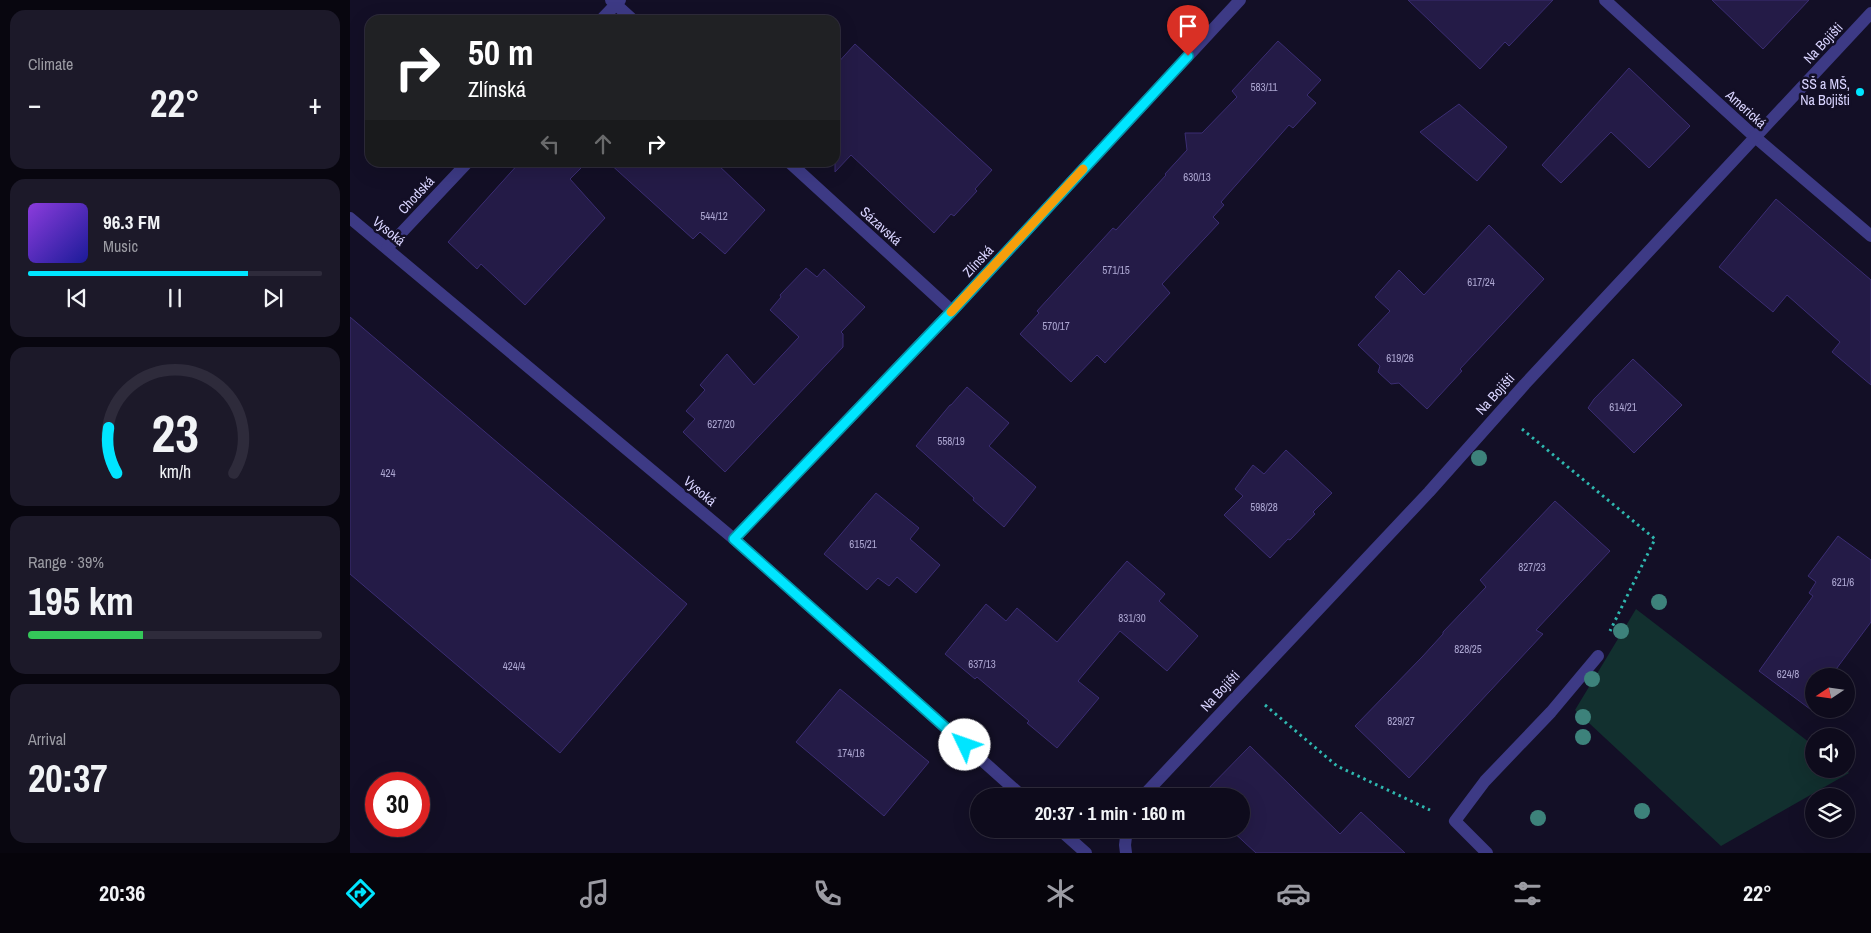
<!DOCTYPE html>
<html lang="en">
<head>
<meta charset="utf-8">
<style>
  body { margin:0; font-family:"Archivo Narrow",sans-serif; background:#1c1929; color:#f1f3f6; height:100vh; display:flex; flex-direction:column; font-size:19px; white-space:nowrap }
  * { box-sizing:border-box; margin:0 }
  p { font-size:16px; color:#9b9ba3 }
  .icon { flex:none; width:28px; height:28px; fill:none; stroke:currentColor; stroke-width:2; stroke-linecap:round; stroke-linejoin:round }
  .map { position:relative; flex:1; overflow:hidden }
  .drawer { display:flex; flex-direction:column; gap:10px; padding:10px; background:#08060f; width:350px }
  .drawer>* { flex:none }
  .guide { position:absolute; left:15px; top:15px; width:475px; height:152px; border-radius:15px; box-shadow:0 5px 20px #0002,0 0 0 1px #2e2b3b; background:#202124; color:#fff; overflow:hidden }
  .needle { width:32px; rotate:257deg }
  .controls { position:absolute; left:1455px; top:668px; display:grid; gap:10px }
  .controls a { display:grid; place-items:center; width:50px; height:50px; border-radius:50%; background:#0e0b1c; box-shadow:0 5px 20px #0002,0 0 0 1px #2e2b3b; font-size:25px }
  .speed { position:absolute; left:15px; top:772px; display:flex; gap:10px; font-size:25px; font-weight:700; text-align:center }
  .speed>* { display:grid; place-content:center; width:65px; height:65px; border-radius:50%; background:#0e0b1c; box-shadow:0 5px 20px #0002,0 0 0 1px #2e2b3b; line-height:1 }
  .speed .limit { border:8px solid #d22; background:#fff; color:#111 }
  .pin { position:absolute; display:grid; place-items:center; width:42px; height:42px; color:#fff; margin:-51px -21px; border-radius:50% 50% 50% 0; rotate:-45deg; box-shadow:0 0 5px #0007 }
  .pin .icon { rotate:45deg }
  .me { position:absolute; width:55px; margin:-28px; rotate:312deg; stroke-linejoin:round; filter:drop-shadow(0 0 4px #0008) }
  .turn { display:flex; align-items:center; gap:18px; height:105px; padding:0 20px; font-size:22px }
  .turn .icon { width:65px; height:65px; stroke-width:2.5 }
  .turn b { display:block; font-size:35px; line-height:42px }
  .lanes { display:flex; align-items:center; height:48px; padding:0 20px; background:#0003; justify-content:center; gap:25px; direction:ltr }
  .lanes .off { opacity:.35 }
  .big { font-size:38px; font-weight:800; line-height:1.1 }
  .drawer .tile { flex:1; display:flex; flex-direction:column; justify-content:center; gap:8px; min-width:0; padding:0 18px; border-radius:15px; background:#1c1929 }
  .drawer .dial { align-items:center; gap:0 }
  .dial svg { height:130px; overflow:visible; fill:none; stroke:#2e2b3b; stroke-width:7; stroke-linecap:round; text-anchor:middle }
  .dial text { fill:#f1f3f6; stroke:none }
  .song { display:flex; align-items:center; gap:15px }
  .cover { width:60px; height:60px; border-radius:8px; background:linear-gradient(135deg,hsl(270 70% 55%),hsl(240 70% 35%)) }
  .played { height:5px; border-radius:2px; background:linear-gradient(90deg,#00e5ff 75%,#2e2b3b 75%) }
  .keys { display:flex; justify-content:space-around; direction:ltr }
  .heat { display:flex; justify-content:space-between; align-items:center; font-size:28px; direction:ltr }
  .charge { height:8px; border-radius:4px; background:linear-gradient(90deg,#34c759 39%,#2e2b3b 0) }
  .trip { position:absolute; left:620px; top:788px; width:280px; height:50px; border-radius:25px; background:#0e0b1c; box-shadow:0 5px 20px #0002,0 0 0 1px #2e2b3b; font-weight:800; line-height:50px; text-align:center }
  .tabs { display:flex; height:80px; justify-content:space-around; align-items:center; background:#06040b; color:#9b9ba3 }
  .tabs .icon { width:35px; height:35px }
  .tabs .selected { color:#00e5ff }
  .tabs b { font-size:22px; color:#f1f3f6 }
  main { display:flex; flex:1; min-height:0 }
  .map>svg:first-child { display:block }
  .green { fill:#12302f }
  .building { fill:#241b47; stroke:#3b2d73 }
  .lines { fill:none; stroke-linecap:round; stroke-linejoin:round }
  .path { stroke:#2fb8b0; stroke-width:3; stroke-dasharray:2.5 4; stroke-linecap:butt }
  .minor { stroke:#3d3a85; stroke-width:12 }
  .tree { fill:#3d827b }
  .route-casing { stroke:#0095a6; stroke-width:12 }
  .route { stroke:#00e5ff; stroke-width:9 }
  .slow { stroke:#f59e0b; stroke-width:9 }
  .poi-dot { fill:#00e5ff; stroke:#130f26; stroke-width:2 }
  .labels { text-anchor:middle; stroke-width:5; stroke-linejoin:round; paint-order:stroke }
  .number-label { font-size:11px; fill:#aca6d1 }
  .street-label { font-size:14px; fill:#d9d4ff; stroke:#130f26 }
  .poi-label { font-size:14px; fill:#d9d4ff; stroke:#130f26; text-anchor:end }
</style>
</head>
<body>
<main>
<section class="drawer">
<div class="tile"><p>Climate</p>
<div class="heat"><a>−</a><b class="big">22°</b><a>+</a></div>
</div>
<div class="tile">
<div class="song"><i class="cover"></i><div><b>96.3 FM</b><p>Music</p></div></div>
<div class="played"></div>
<div class="keys"><svg class="icon" aria-label="previous" viewBox="0 0 24 24"><path d="M18 5L8 12l10 7zM5 5v14"/></svg><svg class="icon" aria-label="pause" viewBox="0 0 24 24"><path d="M8 5v14M16 5v14"/></svg><svg class="icon" aria-label="next" viewBox="0 0 24 24"><path d="M6 5l10 7-10 7zM19 5v14"/></svg></div>
</div>
<div class="tile dial"><svg viewBox="0 0 100 80">
<path d="M14 69A42 42 0 1 1 86 69"/>
<path d="M14 69A42 42 0 0 1 9 41" stroke="#00e5ff"/>
<text x="50" y="56" font-size="32" font-weight="700">23</text>
<text x="50" y="72" font-size="11">km/h</text>
</svg></div>
<div class="tile"><p>Range · 39%</p><b class="big">195 km</b><div class="charge"></div></div>
<div class="tile"><p>Arrival</p><b class="big">20:37</b></div>
</section>
<div class="map">
<svg width="1521" height="853" viewBox="0 0 1521 853">
  <rect width="100%" height="100%" fill="#130f26"/>
  <!-- green -->
  <path class="green" d="M 1286,609 L 1464,746 L 1464,769 L 1494,769 L 1499,773 L 1371,846 L 1225,710 Z"/>
  <!-- building -->
  <g class="building">
    <path d="M 1058,0 L 1203,0 L 1159,46 L 1155,42 L 1130,69 Z"/>
    <path d="M 1362,0 L 1459,0 L 1413,49 Z"/>
    <path d="M 928,41 L 971,80 L 957,95 L 966,103 L 943,128 L 939,125 L 871,202 L 874,205 L 863,217 L 869,223 L 812,284 L 820,293 L 755,363 L 747,355 L 721,382 L 670,334 L 689,313 L 687,311 L 763,228 L 766,230 L 816,175 L 815,174 L 837,150 L 835,133 L 852,133 L 887,97 L 882,91 Z"/>
    <path d="M 505,44 L 642,170 L 625,189 L 627,191 L 604,216 L 601,214 L 584,233 L 501,155 L 485,172 L 485,66 Z"/>
    <path d="M 1279,68 L 1340,126 L 1299,168 L 1261,132 L 1211,183 L 1192,165 Z"/>
    <path d="M 1109,104 L 1157,147 L 1127,181 L 1070,132 Z"/>
    <path d="M 170,162 L 237,162 L 220,179 L 255,218 L 175,305 L 131,264 L 127,269 L 98,242 Z"/>
    <path d="M 258,162 L 365,162 L 415,210 L 375,254 L 350,232 L 343,239 Z"/>
    <path d="M 1426,199 L 1521,280 L 1521,385 L 1482,352 L 1490,342 L 1437,295 L 1423,312 L 1369,267 Z"/>
    <path d="M 1139,225 L 1194,279 L 1110,369 L 1112,371 L 1077,409 L 1049,383 L 1041,384 L 1028,372 L 1030,366 L 1008,345 L 1040,311 L 1025,297 L 1049,270 L 1074,295 Z"/>
    <path d="M 456,268 L 467,277 L 474,269 L 515,307 L 491,332 L 493,334 L 493,347 L 375,472 L 333,432 L 345,419 L 336,411 L 355,390 L 350,385 L 377,354 L 404,385 L 449,337 L 420,310 L 431,297 L 430,295 Z"/>
    <path d="M 0,317 L 337,604 L 210,753 L 0,574 Z"/>
    <path d="M 1283,359 L 1332,405 L 1284,453 L 1238,408 L 1244,399 Z"/>
    <path d="M 617,387 L 659,423 L 639,446 L 686,487 L 654,527 L 623,500 L 624,498 L 566,446 L 600,405 L 601,405 Z"/>
    <path d="M 936,450 L 982,493 L 963,512 L 965,514 L 940,540 L 938,539 L 920,558 L 874,515 L 893,496 L 885,489 L 903,465 L 914,474 Z"/>
    <path d="M 526,493 L 569,528 L 560,539 L 590,565 L 566,593 L 547,577 L 539,586 L 528,578 L 517,590 L 474,554 Z"/>
    <path d="M 1205,501 L 1260,551 L 1186,630 L 1193,634 L 1059,778 L 1005,726 L 1072,657 L 1093,634 L 1093,632 L 1136,587 L 1130,580 Z"/>
    <path d="M 1488,536 L 1521,560 L 1521,622 L 1481,676 L 1464,676 L 1464,712 L 1409,671 L 1463,596 L 1459,593 L 1466,582 L 1458,576 Z"/>
    <path d="M 777,561 L 815,594 L 809,601 L 848,636 L 817,671 L 770,631 L 728,681 L 749,698 L 707,748 L 677,723 L 679,721 L 627,677 L 625,679 L 595,654 L 636,604 L 656,621 L 667,608 L 707,642 Z"/>
    <path d="M 490,689 L 579,762 L 534,816 L 446,742 Z"/>
    <path d="M 900,746 L 990,834 L 1011,812 L 1055,853 L 906,853 L 880,829 L 891,829 L 891,796 L 851,796 Z"/>
  </g>
  <g class="lines">
    <!-- path -->
    <g class="path">
      <path d="M 1172,429 L 1305,539 L 1260,631"/>
      <path d="M 915,705 L 987,766 L 1080,810"/>
    </g>
    <!-- minor -->
    <g class="minor">
      <path d="M 261,0 L 283,20"/>
      <path d="M 1255,0 L 1405,137 L 1521,236"/>
      <path d="M 251,20 L 270,0"/>
      <path d="M 439,162 L 602,311"/>
      <path d="M 0,218 L 384,539 L 672,796"/>
      <path d="M 37,248 L 118,162"/>
      <path d="M 384,539 L 602,311 L 890,0"/>
      <path d="M 793,796 L 1079,492 L 1175,384 L 1521,13"/>
      <path d="M 709,829 L 736,853"/>
      <path d="M 776,853 L 775,845 L 777,829"/>
      <path d="M 1137,853 L 1105,821 L 1135,781 L 1201,712 L 1248,656"/>
    </g>
  </g>
  <!-- trees -->
  <g class="tree">
    <circle cx="839" cy="28" r="8"/>
    <circle cx="1129" cy="458" r="8"/>
    <circle cx="1309" cy="602" r="8"/>
    <circle cx="1271" cy="631" r="8"/>
    <circle cx="1242" cy="679" r="8"/>
    <circle cx="1233" cy="717" r="8"/>
    <circle cx="1233" cy="737" r="8"/>
    <circle cx="1292" cy="811" r="8"/>
    <circle cx="1188" cy="818" r="8"/>
  </g>
  <g class="lines">
    <defs>
      <path id="route" d="M 615,745 L 384,539 L 602,311 L 838,56"/>
    </defs>
    <!-- route casing -->
    <use href="#route" class="route-casing"/>
    <!-- route -->
    <use href="#route" class="route"/>
    <!-- slow -->
    <path class="slow" d="M 601,312 L 733,169"/>
  </g>
  <!-- markers -->
  <circle class="poi-dot" cx="1510" cy="92" r="5"/>
  <g class="labels">
    <!-- number labels -->
    <g class="number-label">
      <text x="914" y="91">583/11</text>
      <text x="847" y="181">630/13</text>
      <text x="364" y="220">544/12</text>
      <text x="766" y="274">571/15</text>
      <text x="1131" y="286">617/24</text>
      <text x="706" y="330">570/17</text>
      <text x="1050" y="362">619/26</text>
      <text x="1273" y="411">614/21</text>
      <text x="371" y="428">627/20</text>
      <text x="601" y="445">558/19</text>
      <text x="38" y="477">424</text>
      <text x="914" y="511">598/28</text>
      <text x="513" y="548">615/21</text>
      <text x="1182" y="571">827/23</text>
      <text x="1493" y="586">621/6</text>
      <text x="782" y="622">831/30</text>
      <text x="1118" y="653">828/25</text>
      <text x="632" y="668">637/13</text>
      <text x="164" y="670">424/4</text>
      <text x="1438" y="678">624/8</text>
      <text x="1051" y="725">829/27</text>
      <text x="501" y="757">174/16</text>
    </g>
    <!-- street labels -->
    <g class="street-label">
      <text transform="translate(1473 43) rotate(-47)" y="5">Na Bojišti</text>
      <text transform="translate(1396 109) rotate(42)" y="5">Americká</text>
      <text transform="translate(66 195) rotate(-47)" y="5">Chodská</text>
      <text transform="translate(531 226) rotate(42)" y="5">Sázavská</text>
      <text transform="translate(39 231) rotate(39)" y="5">Vysoká</text>
      <text transform="translate(628 261) rotate(-47)" y="5">Zlínská</text>
      <text transform="translate(1145 394) rotate(-48)" y="5">Na Bojišti</text>
      <text transform="translate(350 491) rotate(40)" y="5">Vysoká</text>
      <text transform="translate(870 691) rotate(-47)" y="5">Na Bojišti</text>
    </g>
    <!-- poi labels -->
    <g class="poi-label">
      <text x="1500" y="89">SŠ a MŠ,<tspan x="1500" dy="16">Na Bojišti</tspan></text>
    </g>
  </g>
</svg>
<div class="controls">
<a><svg class="needle" viewBox="-14 -14 28 28"><path d="M0-13l5 13h-10z" fill="#e53935"/><path d="M0 13l5-13h-10z" fill="#9b9ba3"/></svg></a>
<a><svg class="icon" aria-label="sound" viewBox="0 0 24 24"><path d="M4 9h4l5-4v14l-5-4H4zM17 9q2 3 0 6"/></svg></a>
<a><svg class="icon" aria-label="layers" viewBox="0 0 24 24"><path d="M12 4l9 5-9 5-9-5zM3 14l9 5 9-5"/></svg></a>
</div>
<div class="speed"><div class="limit">30</div></div>
<div class="pin" style="left:838px;top:56px;background:#d93025"><svg class="icon" aria-label="arrive" viewBox="0 0 24 24"><path d="M6 21V4h12l-3 4 3 4H6"/></svg></div>
<svg class="me" style="left:615px;top:745px" viewBox="-20 -20 40 40"><circle r="19" fill="#fff"/><path d="M0-13L10 11 0 6-10 11z" fill="#00e5ff"/></svg>
<div class="trip">20:37 · 1 min · 160 m</div>
<div class="guide">
<div class="turn"><svg class="icon" aria-label="right" viewBox="0 0 24 24"><path d="M7 20v-9h11M14 6l5 5-5 5"/></svg><div><b>50 m</b>Zlínská</div></div>
<div class="lanes"><svg class="icon off" aria-label="left" viewBox="0 0 24 24"><path d="M17 20v-9H6M10 6l-5 5 5 5"/></svg><svg class="icon off" aria-label="ahead" viewBox="0 0 24 24"><path d="M12 20V5M6 11l6-6 6 6"/></svg><svg class="icon" aria-label="right" viewBox="0 0 24 24"><path d="M7 20v-9h11M14 6l5 5-5 5"/></svg></div>
</div>
</div>
</main>
<nav class="tabs">
<b>20:36</b>
<svg class="icon selected" aria-label="directions" viewBox="0 0 24 24"><path d="M12 3l9 9-9 9-9-9zM9 14v-3h6M13 9l2 2-2 2"/></svg>
<svg class="icon" aria-label="music" viewBox="0 0 24 24"><path d="M9 18V5l10-2v13"/><circle cx="6" cy="18" r="3"/><circle cx="16" cy="16" r="3"/></svg>
<svg class="icon" aria-label="phone" viewBox="0 0 24 24"><path d="M5 4h4l2 5-3 2q2 4 5 5l2-3 5 2v4C11 20 4 13 5 4z"/></svg>
<svg class="icon" aria-label="climate" viewBox="0 0 24 24"><path d="M12 3v18M4 7l16 10M4 17L20 7"/></svg>
<svg class="icon" aria-label="car" viewBox="0 0 24 24"><path d="M5 17H2v-5l4-1 3-4h7l3 4 3 1v5h-3M9 17h6M6 11h13"/><circle cx="7" cy="17" r="2"/><circle cx="17" cy="17" r="2"/></svg>
<svg class="icon" aria-label="filters" viewBox="0 0 24 24"><path d="M4 7h16M4 17h16"/><circle cx="9" cy="7" r="2"/><circle cx="15" cy="17" r="2"/></svg>
<b>22°</b>
</nav>
</body>
</html>
